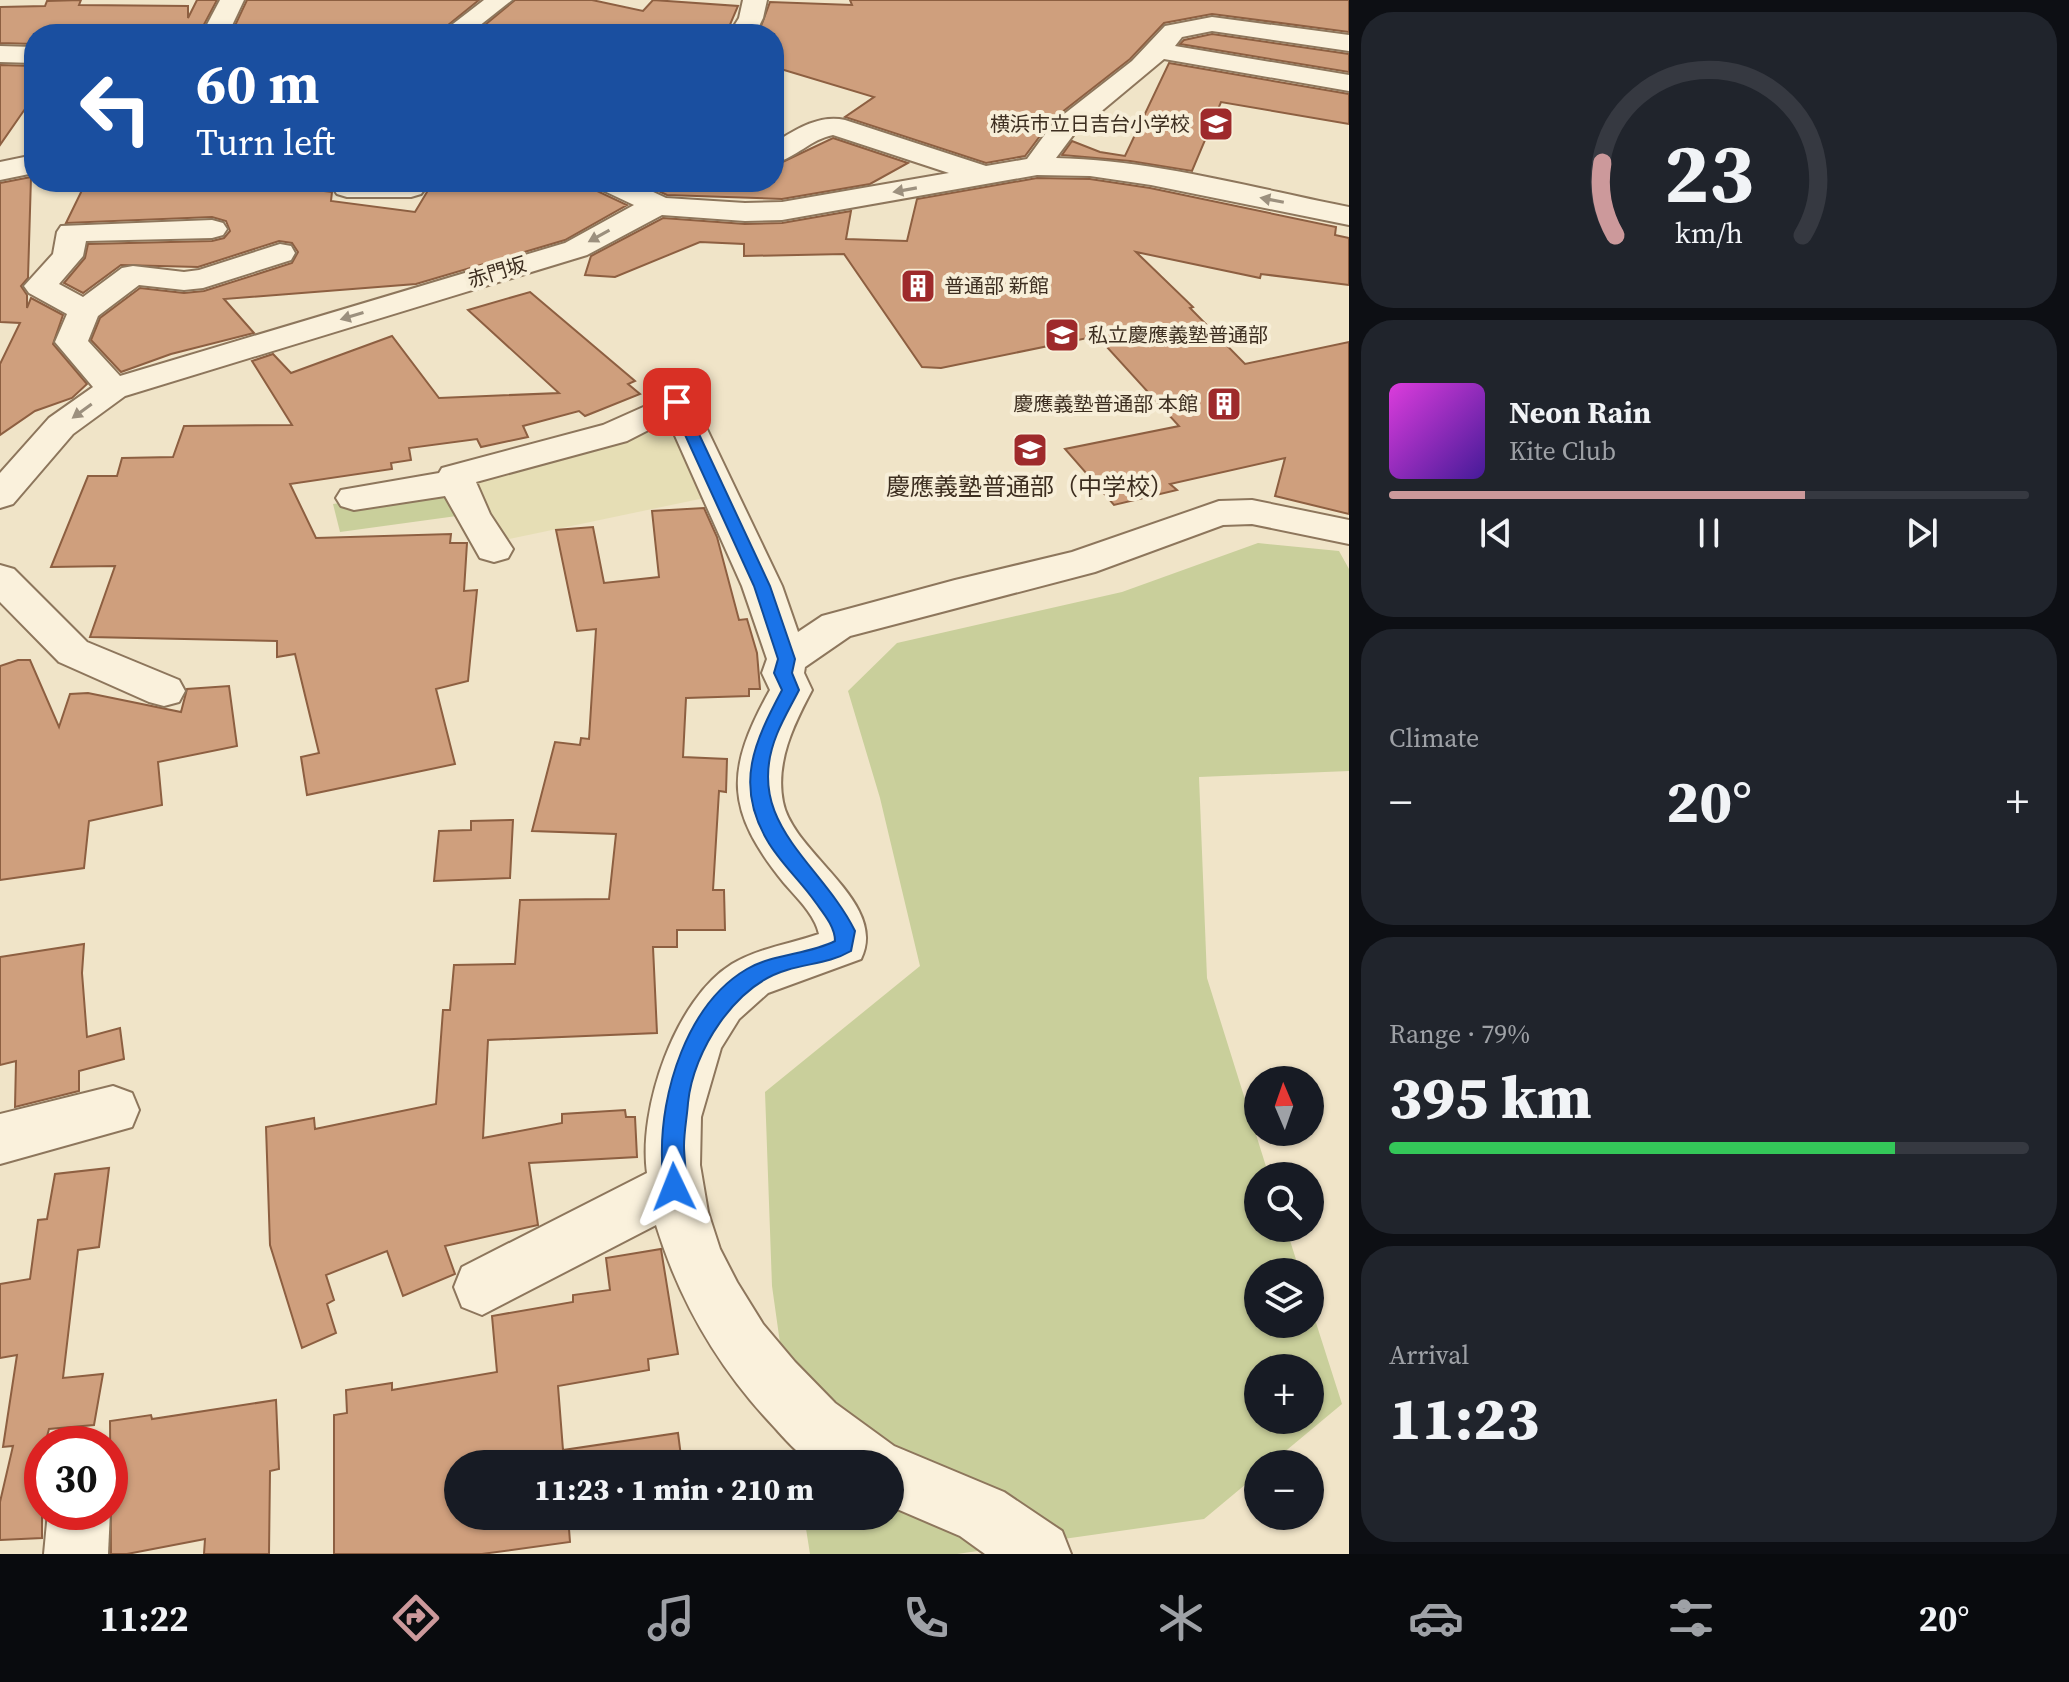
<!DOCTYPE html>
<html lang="en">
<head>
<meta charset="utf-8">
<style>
  body { margin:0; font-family:"Source Serif 4","Noto Sans JP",serif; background:#20242c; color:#f1f3f6; height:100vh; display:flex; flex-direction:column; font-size:30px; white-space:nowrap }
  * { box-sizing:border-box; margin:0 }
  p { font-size:26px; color:#9ea1a6 }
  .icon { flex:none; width:44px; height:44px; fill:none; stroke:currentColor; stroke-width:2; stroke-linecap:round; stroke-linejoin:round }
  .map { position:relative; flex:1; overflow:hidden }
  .sheet { display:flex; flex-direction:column; gap:12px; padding:12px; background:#0d0f14; width:720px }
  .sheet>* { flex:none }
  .banner { position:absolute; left:24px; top:24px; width:760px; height:168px; border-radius:32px; box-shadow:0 2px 6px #0004; background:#1a4fa0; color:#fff; overflow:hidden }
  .needle { width:52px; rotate:358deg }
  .controls { position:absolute; left:1244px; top:1066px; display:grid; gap:16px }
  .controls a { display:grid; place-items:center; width:80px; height:80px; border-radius:50%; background:#171b24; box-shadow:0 2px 6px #0004; font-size:40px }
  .speed { position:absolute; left:24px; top:1426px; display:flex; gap:16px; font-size:40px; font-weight:700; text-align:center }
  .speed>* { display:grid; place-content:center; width:104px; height:104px; border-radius:50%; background:#171b24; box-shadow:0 2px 6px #0004; line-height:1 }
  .speed .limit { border:12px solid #d22; background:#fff; color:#111 }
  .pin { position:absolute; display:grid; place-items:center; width:68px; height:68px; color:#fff; margin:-34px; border-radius:16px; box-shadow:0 4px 12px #0006 }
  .me { position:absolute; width:88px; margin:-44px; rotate:358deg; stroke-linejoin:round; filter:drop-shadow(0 0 6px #0008) }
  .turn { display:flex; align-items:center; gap:28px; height:168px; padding:0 40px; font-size:36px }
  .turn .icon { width:104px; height:104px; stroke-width:2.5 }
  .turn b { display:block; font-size:56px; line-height:68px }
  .big { font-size:60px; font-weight:800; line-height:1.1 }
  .sheet .card { flex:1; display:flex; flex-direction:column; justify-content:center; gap:12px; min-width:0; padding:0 28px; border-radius:32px; background:#20242c }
  .sheet .dial { align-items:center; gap:0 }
  .dial svg { height:208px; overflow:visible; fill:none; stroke:#363941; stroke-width:7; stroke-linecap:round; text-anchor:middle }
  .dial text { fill:#f1f3f6; stroke:none }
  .song { display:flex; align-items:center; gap:24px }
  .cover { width:96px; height:96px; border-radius:12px; background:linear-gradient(135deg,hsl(300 70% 55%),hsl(260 70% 35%)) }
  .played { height:8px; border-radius:4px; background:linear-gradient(90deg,#cc999b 65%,#363941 65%) }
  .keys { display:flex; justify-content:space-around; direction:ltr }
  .heat { display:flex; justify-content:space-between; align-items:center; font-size:44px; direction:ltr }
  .charge { height:12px; border-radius:6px; background:linear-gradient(90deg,#34c759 79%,#363941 0) }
  .trip { position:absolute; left:444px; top:1450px; width:460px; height:80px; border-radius:40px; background:#171b24; box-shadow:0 2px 6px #0004; font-weight:800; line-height:80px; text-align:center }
  .tab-bar { display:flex; height:128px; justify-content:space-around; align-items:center; background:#090b0e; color:#9ea1a6 }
  .tab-bar .icon { width:56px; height:56px }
  .tab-bar .current { color:#cc999b }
  .tab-bar b { font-size:36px; color:#f1f3f6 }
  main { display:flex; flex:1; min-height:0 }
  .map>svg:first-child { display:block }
  .farmland { fill:#e6deb5 }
  .green { fill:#c9cf9b; fill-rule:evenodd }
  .building { fill:#cf9f7d; stroke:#8d5f41; stroke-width:2 }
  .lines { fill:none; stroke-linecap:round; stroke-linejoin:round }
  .minor-casing { stroke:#8d765c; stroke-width:4 }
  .minor { fill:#faf1dc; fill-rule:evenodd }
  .oneway { fill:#9c907e }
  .route { fill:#1a73e8; stroke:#114b97; stroke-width:2 }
  .labels { text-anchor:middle; stroke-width:8; stroke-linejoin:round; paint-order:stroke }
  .far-poi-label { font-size:20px; fill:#3d2e20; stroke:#f7eed8; text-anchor:end }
  .far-street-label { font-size:20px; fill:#3d2e20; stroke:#f7eed8 }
  .poi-label { font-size:24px; fill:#3d2e20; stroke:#f7eed8 }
</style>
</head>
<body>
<main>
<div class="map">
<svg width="1349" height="1554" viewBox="0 0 1349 1554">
  <rect width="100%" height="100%" fill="#f0e4c8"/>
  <!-- farmland -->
  <path class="farmland" d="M 672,409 L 714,496 L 500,541 L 464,480 Z"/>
  <!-- green -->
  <g class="green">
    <path d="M 450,487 L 464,515 L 340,532 L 333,504 Z"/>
    <path d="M 1258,543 L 1339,551 L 1349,569 L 1349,771 L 1199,777 L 1207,978 L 1269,1176 L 1258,1176 L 1258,1228 L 1286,1228 L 1300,1272 L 1258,1272 L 1258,1324 L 1310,1324 L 1310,1304 L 1342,1404 L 1270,1464 L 1258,1464 L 1258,1474 L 1204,1519 L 957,1554 L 810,1554 L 804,1516 L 890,1516 L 890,1464 L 797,1464 L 772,1286 L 765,1092 L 920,966 L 880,798 L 848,691 L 897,643 L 1122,592 ZM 1258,1368 L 1310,1368 L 1310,1420 L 1258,1420 Z"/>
  </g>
  <!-- building -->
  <g class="building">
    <path d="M 81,0 L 79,5 L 188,6 L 188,18 L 197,0 L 217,0 L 199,34 L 34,34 L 34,44 L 0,43 L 0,7 L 45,6 L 47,1 Z"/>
    <path d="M 247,0 L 479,0 L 437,34 L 231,34 Z"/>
    <path d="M 515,0 L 592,0 L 643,11 L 653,0 L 738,6 L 726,34 L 474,34 Z"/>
    <path d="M 850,0 L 1349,0 L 1349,32 L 1212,14 L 1164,23 L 1130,59 L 1052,120 L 1025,156 L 986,163 L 845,117 L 874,97 L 774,67 L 774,34 L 758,34 L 770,2 L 852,5 Z"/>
    <path d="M 1212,34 L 1349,54 L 1349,72 L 1180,44 L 1184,40 Z"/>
    <path d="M 1169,63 L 1349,94 L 1349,124 L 1221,102 L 1192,171 L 1130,161 L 1062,155 L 1072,141 L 1100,152 L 1125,156 Z"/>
    <path d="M 0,65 L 34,66 L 34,96 L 0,145 Z"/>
    <path d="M 833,138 L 908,163 L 870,184 L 782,199 L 667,195 L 639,182 L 774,182 L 774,166 Z"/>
    <path d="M 31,177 L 28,278 L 21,286 L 27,295 L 27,308 L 31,298 L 63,315 L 53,344 L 87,384 L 72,398 L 35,411 L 0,435 L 0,364 L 20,323 L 0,322 L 0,183 Z"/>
    <path d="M 1037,178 L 1090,179 L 1150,188 L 1336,227 L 1335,235 L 1349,238 L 1349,285 L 1261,274 L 1260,278 L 1136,252 L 1193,307 L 1190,308 L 1245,364 L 1349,342 L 1349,514 L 1275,496 L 1285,458 L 1170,484 L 1177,490 L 1114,505 L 1065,449 L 1179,426 L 1097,336 L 941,368 L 922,367 L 844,254 L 744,256 L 744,244 L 700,242 L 615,277 L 585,275 L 591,256 L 663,218 L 745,224 L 782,223 L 851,211 L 846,239 L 907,241 L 917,199 Z"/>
    <path d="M 86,182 L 325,184 L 323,191 L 332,192 L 331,201 L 415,212 L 430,187 L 477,191 L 497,182 L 591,182 L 597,191 L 627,205 L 565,240 L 416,284 L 224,299 L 254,333 L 171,354 L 121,372 L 91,340 L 100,318 L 140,288 L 184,293 L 204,291 L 292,263 L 298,252 L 292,243 L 279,241 L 198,267 L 121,265 L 83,293 L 64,283 L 85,258 L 88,244 L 212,241 L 224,238 L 230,231 L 226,221 L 212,217 L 66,223 Z"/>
    <path d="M 530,292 L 635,381 L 628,384 L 640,394 L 585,416 L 579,411 L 523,426 L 528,437 L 481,447 L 477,439 L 409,448 L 411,460 L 391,463 L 392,469 L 290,484 L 316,538 L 451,534 L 450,543 L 467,543 L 464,591 L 477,590 L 468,681 L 436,689 L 455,764 L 307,795 L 301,757 L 319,753 L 295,654 L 277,657 L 277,641 L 90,637 L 115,566 L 51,567 L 88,476 L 117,476 L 122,458 L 173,457 L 184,426 L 292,425 L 252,361 L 273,354 L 291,373 L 392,336 L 439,398 L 559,393 L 468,310 Z"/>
    <path d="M 704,508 L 717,537 L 739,620 L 747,619 L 757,653 L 760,689 L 749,689 L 749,696 L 686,698 L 683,757 L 727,759 L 726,792 L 719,791 L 713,890 L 724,890 L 725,930 L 677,930 L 677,947 L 653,947 L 657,1033 L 488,1040 L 483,1138 L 562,1123 L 562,1114 L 625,1110 L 626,1117 L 635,1117 L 637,1157 L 529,1163 L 538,1225 L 445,1246 L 455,1274 L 403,1296 L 387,1251 L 326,1275 L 334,1300 L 327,1304 L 336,1333 L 302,1348 L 270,1245 L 266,1127 L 314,1118 L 315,1129 L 436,1104 L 443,1010 L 450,1010 L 454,965 L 515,964 L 520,900 L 609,899 L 616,834 L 532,831 L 555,742 L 580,745 L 581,738 L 589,739 L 596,629 L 577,631 L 556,530 L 593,527 L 604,583 L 659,577 L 652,511 Z"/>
    <path d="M 18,660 L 30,660 L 59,727 L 70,694 L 88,693 L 181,712 L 187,689 L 229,686 L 237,746 L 158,762 L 162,805 L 89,821 L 84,868 L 0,880 L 0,666 Z"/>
    <path d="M 513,820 L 510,878 L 434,881 L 439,831 L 471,830 L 471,821 Z"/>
    <path d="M 84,944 L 82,973 L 87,1037 L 120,1028 L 124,1059 L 79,1071 L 79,1091 L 15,1107 L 16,1061 L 0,1065 L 0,957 Z"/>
    <path d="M 109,1168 L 99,1247 L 78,1250 L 63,1378 L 103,1374 L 94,1425 L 49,1429 L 45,1444 L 42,1444 L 42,1538 L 0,1540 L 0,1502 L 13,1446 L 3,1447 L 17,1355 L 0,1358 L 0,1284 L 30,1279 L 38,1220 L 47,1219 L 55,1174 Z"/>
    <path d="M 661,1249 L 678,1354 L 648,1359 L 649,1370 L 558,1386 L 563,1450 L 678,1433 L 682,1464 L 458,1464 L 458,1516 L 654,1516 L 569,1529 L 570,1542 L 482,1554 L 334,1554 L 334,1415 L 347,1413 L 346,1390 L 392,1383 L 392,1390 L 497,1372 L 492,1316 L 573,1302 L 573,1295 L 610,1290 L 606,1258 Z"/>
    <path d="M 276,1400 L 279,1469 L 270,1471 L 269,1554 L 204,1554 L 205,1539 L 127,1554 L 111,1554 L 110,1421 L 151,1415 L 152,1419 Z"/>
  </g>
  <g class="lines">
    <defs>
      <g id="minor">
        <path d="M 220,0 L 244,0 L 228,34 L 202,34 Z"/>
        <path d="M 484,0 L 512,0 L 469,34 L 440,34 Z"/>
        <path d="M 743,0 L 767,0 L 763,18 L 755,34 L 729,34 L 739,18 Z"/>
        <path d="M 1212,17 L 1349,35 L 1349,51 L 1212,31 L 1182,37 L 1175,46 L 1349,75 L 1349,91 L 1164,59 L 1074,134 L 1056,158 C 1154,160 1253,188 1349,207 L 1349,225 L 1151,185 L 1090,176 L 1037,175 L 782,220 L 745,221 L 662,215 L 587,255 L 125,396 L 73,434 L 13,504 L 0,508 L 0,473 L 49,418 L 93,387 L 55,342 L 67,314 L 29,293 L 24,286 L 53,254 L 57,232 L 61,226 L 212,220 L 223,223 L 227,229 L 223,235 L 212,238 L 86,241 L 83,256 L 59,284 L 83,297 L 122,268 L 133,266 L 184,272 L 199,270 L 280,244 L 291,246 L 295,253 L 291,260 L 203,288 L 184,290 L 139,285 L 98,316 L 88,341 L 120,376 L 565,243 L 634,205 L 598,188 L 594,182 L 632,182 L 666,198 L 745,203 L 782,202 L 949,173 L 833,135 C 811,139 796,158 774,163 L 774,143 C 795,130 819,114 845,120 L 986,166 L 1027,159 L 1054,122 L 1132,61 L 1165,26 Z"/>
        <path d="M 0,46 L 34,47 L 34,63 L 0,62 Z"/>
        <path d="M 34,155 L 34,173 L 0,180 L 0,162 Z"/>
        <path d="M 337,182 L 430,182 L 421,194 L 411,197 L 347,197 L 337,194 L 333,188 Z"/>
        <path d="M 677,392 L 689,395 L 694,402 L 782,586 L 798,632 L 822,616 L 955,580 L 1072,552 L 1219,501 L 1252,500 L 1349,520 L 1349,544 L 1252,524 L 1223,525 L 1095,572 L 850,636 L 805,667 L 804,673 L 812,690 C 794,724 775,762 783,802 C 793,854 889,902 861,959 L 768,993 L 739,1019 L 721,1048 L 701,1117 L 700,1165 L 708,1212 L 720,1249 L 737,1282 L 763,1324 L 795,1362 L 835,1403 L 894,1446 L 1004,1492 L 1062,1531 L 1071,1554 L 985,1554 L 960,1536 L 890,1506 L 890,1464 C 874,1464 830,1468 817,1464 C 801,1458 786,1440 775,1428 C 719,1369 680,1303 656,1225 L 482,1315 L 462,1307 L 454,1287 L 462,1267 L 647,1173 C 638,1109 675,999 732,964 C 759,948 790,944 819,934 C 815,915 797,898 784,883 C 725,810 725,771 770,690 L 762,673 L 767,659 L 742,586 L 668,420 L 627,441 L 476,482 L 490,514 L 513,549 L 508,558 L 494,562 L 480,558 L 445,496 L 354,510 L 341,506 L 336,498 L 341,490 L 439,473 L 442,468 L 603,425 Z"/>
        <path d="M 0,565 L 14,569 L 87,642 L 179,680 L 185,691 L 179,702 L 164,706 L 149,702 L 59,662 L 0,602 Z"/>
        <path d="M 113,1086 L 132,1093 L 139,1110 L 132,1127 L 0,1164 L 0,1114 Z"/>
        <path d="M 48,1512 L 110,1511 L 108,1554 L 44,1554 Z"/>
      </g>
    </defs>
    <!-- minor casing -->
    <use href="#minor" class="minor-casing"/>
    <!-- minor -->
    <use href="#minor" class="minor"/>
  </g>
  <!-- one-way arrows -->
  <defs><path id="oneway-solid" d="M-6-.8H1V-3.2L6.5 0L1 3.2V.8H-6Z" transform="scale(2)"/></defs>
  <g class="oneway">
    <use href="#oneway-solid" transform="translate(905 190) rotate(170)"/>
    <use href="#oneway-solid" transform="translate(1272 200) rotate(-169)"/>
    <use href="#oneway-solid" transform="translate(599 236) rotate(151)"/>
    <use href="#oneway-solid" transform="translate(352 316) rotate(163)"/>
    <use href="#oneway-solid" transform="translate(82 411) rotate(144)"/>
  </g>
  <!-- route -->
  <path class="route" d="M 677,398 L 684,402 L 770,586 L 795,659 L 792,673 L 799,690 C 792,704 783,719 777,734 C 741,822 821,862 855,931 L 851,951 C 830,963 810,963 787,970 C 735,985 693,1051 688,1103 C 687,1117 684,1132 684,1146 C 684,1162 689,1180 682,1195 L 674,1198 L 666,1195 C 661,1183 662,1171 662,1158 C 660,1093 687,1004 747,969 C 775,953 808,955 835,941 C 835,927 824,914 816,903 C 801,881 780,863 767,840 C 734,784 755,741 782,690 L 774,673 L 778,659 L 754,586 L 670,402 Z"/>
  <!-- icons -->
  <defs>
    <symbol id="school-square" viewBox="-11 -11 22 22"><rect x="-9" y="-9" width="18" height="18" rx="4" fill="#9e2a2b" stroke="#f7eed8"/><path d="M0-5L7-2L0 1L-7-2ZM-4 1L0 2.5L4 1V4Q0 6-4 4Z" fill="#fff"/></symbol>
    <symbol id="building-square" viewBox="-11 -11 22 22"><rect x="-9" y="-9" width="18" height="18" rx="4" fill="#9e2a2b" stroke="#f7eed8"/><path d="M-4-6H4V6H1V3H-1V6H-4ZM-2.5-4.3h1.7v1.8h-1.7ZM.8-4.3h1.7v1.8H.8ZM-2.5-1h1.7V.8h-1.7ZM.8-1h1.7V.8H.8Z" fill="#fff"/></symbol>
  </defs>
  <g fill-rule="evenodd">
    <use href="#school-square" x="1196" y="104" width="40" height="40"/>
    <use href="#building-square" x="898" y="266" width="40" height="40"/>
    <use href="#school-square" x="1042" y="315" width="40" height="40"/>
    <use href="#building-square" x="1204" y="384" width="40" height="40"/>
    <use href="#school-square" x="1010" y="430" width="40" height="40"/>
  </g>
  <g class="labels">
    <!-- far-poi labels -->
    <g class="far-poi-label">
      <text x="1190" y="131">横浜市立日吉台小学校</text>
      <text x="944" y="293" text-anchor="start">普通部 新館</text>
      <text x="1088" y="342" text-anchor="start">私立慶應義塾普通部</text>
      <text x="1198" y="411">慶應義塾普通部 本館</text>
    </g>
    <!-- far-street labels -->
    <g class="far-street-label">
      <text transform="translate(497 272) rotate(-17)" y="7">赤門坂</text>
    </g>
    <!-- poi labels -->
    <g class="poi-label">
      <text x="1030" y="495">慶應義塾普通部（中学校）</text>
    </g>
  </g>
</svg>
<div class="controls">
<a><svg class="needle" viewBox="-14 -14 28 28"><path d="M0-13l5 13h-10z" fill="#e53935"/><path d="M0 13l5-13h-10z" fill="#9ea1a6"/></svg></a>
<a><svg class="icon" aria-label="search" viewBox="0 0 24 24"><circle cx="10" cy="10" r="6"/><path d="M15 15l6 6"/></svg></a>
<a><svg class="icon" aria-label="layers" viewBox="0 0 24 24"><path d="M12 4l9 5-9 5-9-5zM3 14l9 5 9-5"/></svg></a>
<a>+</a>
<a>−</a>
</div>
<div class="speed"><div class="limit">30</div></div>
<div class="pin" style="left:677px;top:402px;background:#d93025"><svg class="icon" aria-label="arrive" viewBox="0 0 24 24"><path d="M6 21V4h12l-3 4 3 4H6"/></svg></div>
<svg class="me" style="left:674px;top:1187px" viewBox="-20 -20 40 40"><path d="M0-17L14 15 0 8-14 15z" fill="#1a73e8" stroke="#fff" stroke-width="4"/></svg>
<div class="trip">11:23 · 1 min · 210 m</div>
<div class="banner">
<div class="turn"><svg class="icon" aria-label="left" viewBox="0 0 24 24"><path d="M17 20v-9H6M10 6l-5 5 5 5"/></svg><div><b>60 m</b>Turn left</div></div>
</div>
</div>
<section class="sheet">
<div class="card dial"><svg viewBox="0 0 100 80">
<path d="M14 69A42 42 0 1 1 86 69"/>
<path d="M14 69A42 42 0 0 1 9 41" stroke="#cc999b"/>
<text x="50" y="56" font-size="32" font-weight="700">23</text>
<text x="50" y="72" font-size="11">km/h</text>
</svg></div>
<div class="card">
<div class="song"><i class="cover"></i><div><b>Neon Rain</b><p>Kite Club</p></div></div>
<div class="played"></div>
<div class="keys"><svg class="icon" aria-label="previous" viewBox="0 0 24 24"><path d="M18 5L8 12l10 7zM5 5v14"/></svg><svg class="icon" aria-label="pause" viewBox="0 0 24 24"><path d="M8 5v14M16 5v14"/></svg><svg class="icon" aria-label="next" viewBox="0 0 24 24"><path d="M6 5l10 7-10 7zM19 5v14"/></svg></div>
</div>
<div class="card"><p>Climate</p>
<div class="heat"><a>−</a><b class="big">20°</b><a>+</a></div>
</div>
<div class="card"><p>Range · 79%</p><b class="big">395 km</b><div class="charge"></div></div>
<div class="card"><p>Arrival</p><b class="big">11:23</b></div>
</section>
</main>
<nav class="tab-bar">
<b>11:22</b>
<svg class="icon current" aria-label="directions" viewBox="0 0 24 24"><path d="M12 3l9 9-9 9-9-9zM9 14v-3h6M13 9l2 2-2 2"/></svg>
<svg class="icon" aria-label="music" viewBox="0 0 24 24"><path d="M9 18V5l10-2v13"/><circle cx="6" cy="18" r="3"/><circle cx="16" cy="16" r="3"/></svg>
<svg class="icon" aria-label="phone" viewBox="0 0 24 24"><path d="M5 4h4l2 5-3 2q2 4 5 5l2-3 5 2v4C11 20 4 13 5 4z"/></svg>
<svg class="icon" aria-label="climate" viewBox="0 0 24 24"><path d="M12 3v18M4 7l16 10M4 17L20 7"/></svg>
<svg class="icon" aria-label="car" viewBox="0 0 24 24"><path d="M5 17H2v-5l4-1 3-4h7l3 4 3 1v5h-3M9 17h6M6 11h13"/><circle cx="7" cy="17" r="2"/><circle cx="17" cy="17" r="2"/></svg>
<svg class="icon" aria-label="filters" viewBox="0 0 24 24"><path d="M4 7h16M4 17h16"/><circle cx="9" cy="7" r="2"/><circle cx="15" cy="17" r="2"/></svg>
<b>20°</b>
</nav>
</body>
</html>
